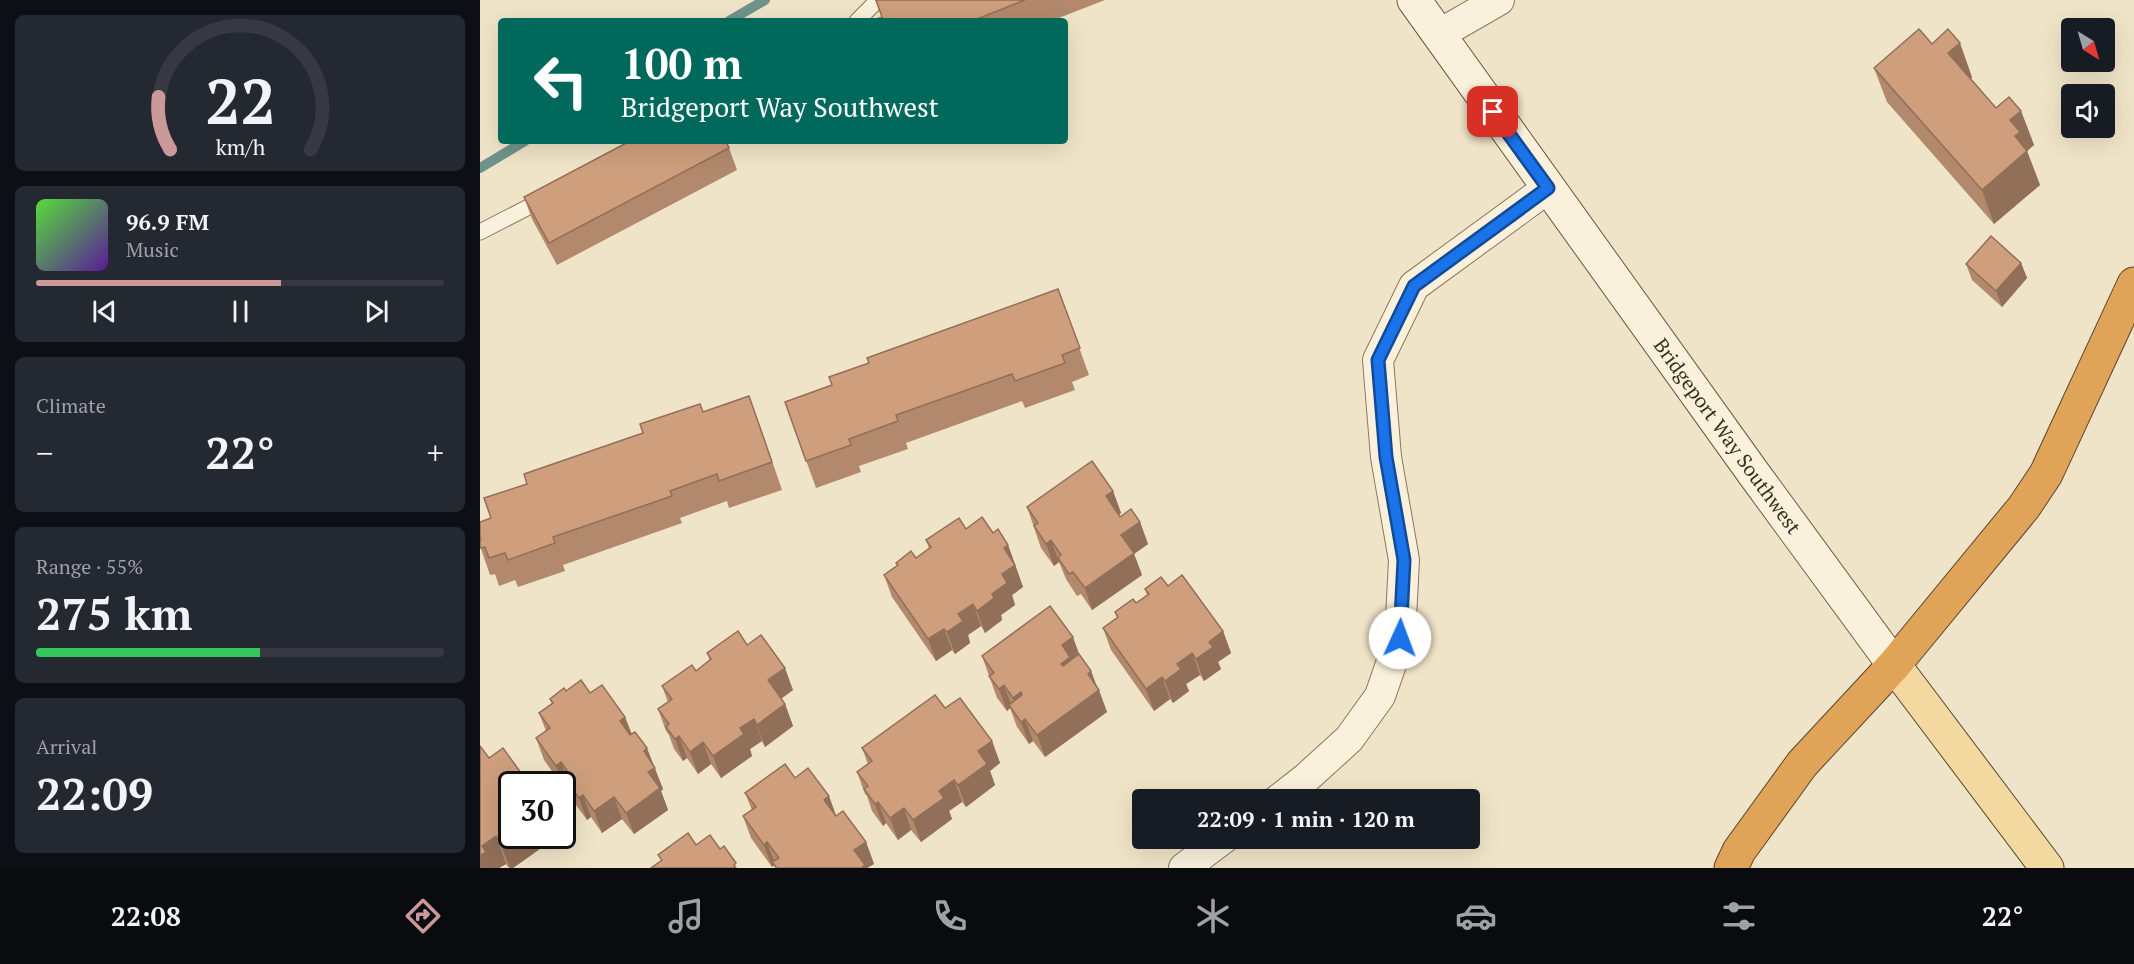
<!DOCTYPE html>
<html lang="en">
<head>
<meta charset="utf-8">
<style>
  body { margin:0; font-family:"PT Serif",serif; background:#242831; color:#f1f3f6; height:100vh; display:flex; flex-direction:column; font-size:22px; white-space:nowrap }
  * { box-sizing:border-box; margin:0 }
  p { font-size:20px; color:#9ea1a6 }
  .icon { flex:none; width:33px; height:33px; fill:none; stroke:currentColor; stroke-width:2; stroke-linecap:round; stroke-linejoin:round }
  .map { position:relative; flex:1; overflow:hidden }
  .details { display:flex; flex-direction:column; gap:15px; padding:15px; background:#0d0f14; width:480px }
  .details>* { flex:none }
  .hud { position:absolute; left:18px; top:18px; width:570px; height:126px; border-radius:6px; box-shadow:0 6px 24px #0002; background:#00695c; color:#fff; overflow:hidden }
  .needle { width:39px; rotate:143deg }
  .tools { position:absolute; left:1581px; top:18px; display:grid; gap:12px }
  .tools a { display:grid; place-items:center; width:54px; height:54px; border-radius:6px; background:#171b24; box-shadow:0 6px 24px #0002; font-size:30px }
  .speed { position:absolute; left:18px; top:771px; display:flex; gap:12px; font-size:30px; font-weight:700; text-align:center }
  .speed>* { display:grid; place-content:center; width:78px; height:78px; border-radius:50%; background:#171b24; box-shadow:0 6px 24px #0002; line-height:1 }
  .speed .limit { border:3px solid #111; border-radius:9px; background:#fff; color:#111 }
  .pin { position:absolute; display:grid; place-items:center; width:51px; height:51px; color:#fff; margin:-26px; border-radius:12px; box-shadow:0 3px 9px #0006 }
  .me { position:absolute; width:66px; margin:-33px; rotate:2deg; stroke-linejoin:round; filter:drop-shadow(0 0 4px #0008) }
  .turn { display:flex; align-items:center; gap:21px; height:126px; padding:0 24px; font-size:27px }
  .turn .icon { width:78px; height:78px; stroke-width:2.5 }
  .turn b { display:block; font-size:42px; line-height:51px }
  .big { font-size:45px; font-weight:700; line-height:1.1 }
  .details .card { flex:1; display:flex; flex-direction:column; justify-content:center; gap:9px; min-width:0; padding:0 21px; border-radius:9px; background:#242831 }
  .details .dial { align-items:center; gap:0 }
  .dial svg { height:156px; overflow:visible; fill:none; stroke:#363941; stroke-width:7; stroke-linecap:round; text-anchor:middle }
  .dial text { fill:#f1f3f6; stroke:none }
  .song { display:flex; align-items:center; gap:18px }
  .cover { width:72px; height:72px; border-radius:9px; background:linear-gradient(135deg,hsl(110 70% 55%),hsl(270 70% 35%)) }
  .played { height:6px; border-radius:3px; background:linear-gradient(90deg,#cc999b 60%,#363941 60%) }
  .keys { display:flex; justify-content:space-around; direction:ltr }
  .heat { display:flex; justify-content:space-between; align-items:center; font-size:33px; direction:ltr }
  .charge { height:9px; border-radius:4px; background:linear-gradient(90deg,#34c759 55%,#363941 0) }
  .trip { position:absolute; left:652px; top:789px; width:348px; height:60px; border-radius:6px; background:#171b24; box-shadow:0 6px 24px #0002; font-weight:700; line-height:60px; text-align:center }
  .tab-bar { display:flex; height:96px; justify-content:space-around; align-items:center; background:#090b0e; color:#9ea1a6 }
  .tab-bar .icon { width:42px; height:42px }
  .tab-bar .active { color:#cc999b }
  .tab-bar b { font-size:27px; color:#f1f3f6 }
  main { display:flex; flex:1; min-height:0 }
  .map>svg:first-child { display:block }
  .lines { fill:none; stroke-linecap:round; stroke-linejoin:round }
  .stream { stroke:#6f938a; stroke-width:10 }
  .lane-casing { stroke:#8d765c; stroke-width:17 }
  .street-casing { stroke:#8d765c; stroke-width:32 }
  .secondary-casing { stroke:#6f573f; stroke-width:35 }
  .primary-casing { stroke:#5b4430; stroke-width:35 }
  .highway-casing { stroke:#5b4430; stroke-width:35 }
  .lane { stroke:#faf1dc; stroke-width:15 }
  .street { stroke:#faf1dc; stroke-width:30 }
  .secondary { stroke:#faf1dc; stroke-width:33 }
  .primary { stroke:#f3d9a0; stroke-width:33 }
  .highway { stroke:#e0a458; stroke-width:33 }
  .wall { fill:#b2896c }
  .shaded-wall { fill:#916f58 }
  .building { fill:#cf9f7d; stroke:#916f58; stroke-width:1.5 }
  .route-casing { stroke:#114b97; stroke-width:15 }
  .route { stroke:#1a73e8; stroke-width:10 }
  .labels { text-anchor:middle; stroke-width:6; stroke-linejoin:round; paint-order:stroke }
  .street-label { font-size:20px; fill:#3d2e20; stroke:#f7eed8 }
</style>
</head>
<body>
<main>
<section class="details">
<div class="card dial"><svg viewBox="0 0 100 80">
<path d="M14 69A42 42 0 1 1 86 69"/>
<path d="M14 69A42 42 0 0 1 8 42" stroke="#cc999b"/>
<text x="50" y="56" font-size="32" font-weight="700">22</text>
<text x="50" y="72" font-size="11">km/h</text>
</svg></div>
<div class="card">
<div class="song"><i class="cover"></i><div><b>96.9 FM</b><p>Music</p></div></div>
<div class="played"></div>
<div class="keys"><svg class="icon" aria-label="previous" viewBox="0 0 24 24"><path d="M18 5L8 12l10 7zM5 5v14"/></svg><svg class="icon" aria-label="pause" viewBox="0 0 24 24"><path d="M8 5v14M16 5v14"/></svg><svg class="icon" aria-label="next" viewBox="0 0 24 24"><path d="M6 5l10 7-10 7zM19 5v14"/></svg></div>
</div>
<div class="card"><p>Climate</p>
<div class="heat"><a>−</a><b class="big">22°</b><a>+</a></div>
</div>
<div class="card"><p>Range · 55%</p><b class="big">275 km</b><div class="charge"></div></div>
<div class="card"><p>Arrival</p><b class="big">22:09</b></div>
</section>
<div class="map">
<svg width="1654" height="868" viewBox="0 0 1654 868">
  <rect width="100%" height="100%" fill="#f0e4c8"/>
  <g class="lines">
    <!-- stream -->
    <g class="stream">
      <path d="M 249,21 L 285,0"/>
      <path d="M 0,168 L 45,141"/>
    </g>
    <defs>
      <g id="lane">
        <path d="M 377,21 L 398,0"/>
        <path d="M 0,232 L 66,198"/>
      </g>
      <g id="street">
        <path d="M 958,35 L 1019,0"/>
        <path d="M 798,800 L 825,779 L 869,739 L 900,696 L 920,638 L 924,560 L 906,457 L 898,360 L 934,286 L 1068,188"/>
        <path d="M 704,868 L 744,838"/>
      </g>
      <g id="secondary">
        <path id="s1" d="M 934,0 L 1274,474 L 1414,665"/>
      </g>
      <path id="primary" d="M 1414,665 L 1567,868"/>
      <path id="highway" d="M 1251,868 L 1259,851 L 1322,764 L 1414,665 L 1544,507 L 1566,474 L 1654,284"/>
    </defs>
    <!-- lane casing -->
    <use href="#lane" class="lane-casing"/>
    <!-- street casing -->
    <use href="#street" class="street-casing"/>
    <!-- secondary casing -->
    <use href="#secondary" class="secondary-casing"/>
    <!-- primary casing -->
    <use href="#primary" class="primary-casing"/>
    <!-- highway casing -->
    <use href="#highway" class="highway-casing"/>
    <!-- lane -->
    <use href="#lane" class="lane"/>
    <!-- street -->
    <use href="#street" class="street"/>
    <!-- secondary -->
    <use href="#secondary" class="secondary"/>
    <!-- primary -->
    <use href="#primary" class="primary"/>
    <!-- highway -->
    <use href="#highway" class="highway"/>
  </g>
  <!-- wall -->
  <g class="wall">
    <path d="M 395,0 L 625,0 L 571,21 L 391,21 L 402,17 Z"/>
    <path d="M 1452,44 L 1492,77 L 1491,79 L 1516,108 L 1541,111 L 1554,145 L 1547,151 L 1560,185 L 1514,224 L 1407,102 L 1394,68 Z"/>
    <path d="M 249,148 L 257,170 L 77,265 L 52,219 L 44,197 Z"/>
    <path d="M 1541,263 L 1547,278 L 1522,307 L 1492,280 L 1486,264 Z"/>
    <path d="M 578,289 L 609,375 L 592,382 L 595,390 L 545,408 L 542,401 L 426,443 L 428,449 L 379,466 L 381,472 L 336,488 L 305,402 L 352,385 L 389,363 Z"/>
    <path d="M 223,412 L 279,423 L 302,490 L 249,508 L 247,501 L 200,518 L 202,523 L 83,565 L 85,571 L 38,587 L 35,580 L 19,586 L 15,574 L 10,575 L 0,546 L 1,540 L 11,518 L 47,484 L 163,433 Z"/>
    <path d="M 633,491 L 641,513 L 639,515 L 640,517 L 660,522 L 668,544 L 654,554 L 662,575 L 612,610 L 601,594 L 597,596 L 586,579 L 579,562 L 574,566 L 561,548 L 547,507 Z"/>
    <path d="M 486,529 L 513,533 L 528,545 L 543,587 L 532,595 L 535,605 L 521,615 L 522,620 L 505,633 L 501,626 L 488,635 L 490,643 L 475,654 L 472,650 L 456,661 L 412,597 L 404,575 L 417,566 L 416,563 L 436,558 L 449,548 L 446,540 Z"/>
    <path d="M 688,586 L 743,631 L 751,653 L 738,662 L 741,669 L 724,681 L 720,675 L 706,684 L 709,691 L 693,703 L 690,699 L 674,711 L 631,650 L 623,628 L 637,618 L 635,612 L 656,603 L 667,595 L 665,589 Z"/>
    <path d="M 267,645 L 313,690 L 301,699 L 305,704 L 313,726 L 285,747 L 282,741 L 270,749 L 272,756 L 241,778 L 231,764 L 218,774 L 207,758 L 203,761 L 194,749 L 189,735 L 186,731 L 178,709 L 188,702 L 182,686 L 216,671 L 230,660 L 227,653 Z"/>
    <path d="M 502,656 L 600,656 L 611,671 L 627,712 L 565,757 L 553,741 L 549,744 L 537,727 L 530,708 L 527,711 L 517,698 Z"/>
    <path d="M 86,691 L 110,693 L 145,717 L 152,734 L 173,765 L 183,789 L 181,791 L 188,810 L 154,834 L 142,819 L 122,833 L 111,817 L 107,820 L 96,805 L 89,784 L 84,788 L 64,760 L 56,738 L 66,731 L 59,713 L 72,704 L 70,699 Z"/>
    <path d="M 465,708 L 512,741 L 520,763 L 510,771 L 515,785 L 486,807 L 482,802 L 469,811 L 472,819 L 441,842 L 431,830 L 418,840 L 406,823 L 403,826 L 392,811 L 387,796 L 385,794 L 377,772 L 388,764 L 382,748 Z"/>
    <path d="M 0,746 L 32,836 L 60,836 L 64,846 L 33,868 L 29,868 L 26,864 L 19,868 L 0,868 Z"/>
    <path d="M 315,778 L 386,842 L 394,864 L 387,868 L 295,868 L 294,865 L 292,867 L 271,838 L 263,816 L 272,810 L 265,793 Z"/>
  </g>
  <!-- shaded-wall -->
  <g class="shaded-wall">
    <path d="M 1480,43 L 1492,77 L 1481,87 L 1468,53 Z"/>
    <path d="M 1541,111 L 1554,145 L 1547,151 L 1560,185 L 1514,224 L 1502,190 L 1535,136 L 1530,120 Z"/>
    <path d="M 1541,263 L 1547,278 L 1522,307 L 1516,291 Z"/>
    <path d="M 633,491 L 641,513 L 634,518 L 626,496 Z"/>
    <path d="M 660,522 L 668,544 L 654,554 L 662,575 L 612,610 L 605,588 L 641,535 Z"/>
    <path d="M 571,540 L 579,562 L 574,566 L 566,544 Z"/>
    <path d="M 528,545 L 543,587 L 532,595 L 535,605 L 521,615 L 522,620 L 505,633 L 497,611 L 512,594 L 522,574 L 524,548 Z"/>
    <path d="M 493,604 L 501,626 L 488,635 L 490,643 L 475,654 L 467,632 L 478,614 Z"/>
    <path d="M 464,629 L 472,650 L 456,661 L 448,639 Z"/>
    <path d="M 743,631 L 751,653 L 738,662 L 741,669 L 724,681 L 716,659 L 729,642 Z"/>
    <path d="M 593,637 L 601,659 L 589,686 L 581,664 L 582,645 Z"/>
    <path d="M 712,653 L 720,675 L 706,684 L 709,691 L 693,703 L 685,681 L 697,664 Z"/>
    <path d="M 305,668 L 313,690 L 296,702 L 288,680 Z"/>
    <path d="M 611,671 L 618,691 L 619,690 L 627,712 L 565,757 L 557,735 L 608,674 Z"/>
    <path d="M 682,677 L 690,699 L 674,711 L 666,689 Z"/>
    <path d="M 524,685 L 532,707 L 529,705 L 530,708 L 527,711 L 519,689 Z"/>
    <path d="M 541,692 L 549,714 L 541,720 L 533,698 Z"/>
    <path d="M 305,704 L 313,726 L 285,747 L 277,725 Z"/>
    <path d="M 145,717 L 153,739 L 140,721 Z"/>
    <path d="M 274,719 L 282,741 L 270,749 L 272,756 L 241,778 L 233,756 L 260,728 Z"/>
    <path d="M 545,719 L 553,741 L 549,744 L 541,722 Z"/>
    <path d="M 199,736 L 207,758 L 203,761 L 195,739 Z"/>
    <path d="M 512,741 L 520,763 L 510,771 L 515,785 L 486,807 L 478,785 L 498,751 Z"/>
    <path d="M 223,742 L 231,764 L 218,774 L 210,752 Z"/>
    <path d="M 167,748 L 183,789 L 181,791 L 188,810 L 154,834 L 146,813 L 164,751 Z"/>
    <path d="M 81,762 L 89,784 L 84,788 L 76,766 Z"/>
    <path d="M 474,780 L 482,802 L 469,811 L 472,819 L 441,842 L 433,820 L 459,791 Z"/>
    <path d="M 103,795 L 111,817 L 107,820 L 99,798 Z"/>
    <path d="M 349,796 L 357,818 L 344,800 Z"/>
    <path d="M 134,797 L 142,819 L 122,833 L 114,811 Z"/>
    <path d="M 398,802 L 406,823 L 403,826 L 395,804 Z"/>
    <path d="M 424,808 L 431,830 L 418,840 L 410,818 Z"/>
    <path d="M 32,835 L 32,836 L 60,836 L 64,846 L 33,868 L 30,868 L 20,843 Z"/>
    <path d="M 16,836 L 26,864 L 19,868 L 0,868 L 0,856 L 2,846 Z"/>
    <path d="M 287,842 L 295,864 L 292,862 L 294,865 L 292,867 L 284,845 Z"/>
    <path d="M 386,842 L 394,864 L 387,868 L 381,868 L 374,850 Z"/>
  </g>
  <!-- building -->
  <g class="building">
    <path d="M 396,0 L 545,0 L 492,21 L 391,21 L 402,17 Z"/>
    <path d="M 1439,29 L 1452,44 L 1468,29 L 1480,43 L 1468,53 L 1516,108 L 1529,97 L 1541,111 L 1530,120 L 1540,132 L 1535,136 L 1547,151 L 1502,190 L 1394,68 Z"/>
    <path d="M 150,141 L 246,141 L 249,148 L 69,243 L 44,197 Z"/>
    <path d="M 1511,236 L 1541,263 L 1516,291 L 1486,264 Z"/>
    <path d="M 578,289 L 600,348 L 582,355 L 585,363 L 535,381 L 532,374 L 416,415 L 418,421 L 369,439 L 371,445 L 326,461 L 305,402 L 352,385 L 349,377 L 389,363 L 387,358 Z"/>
    <path d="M 269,396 L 292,462 L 239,481 L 237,474 L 190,491 L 192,496 L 73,537 L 75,543 L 28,560 L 25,553 L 9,558 L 5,547 L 0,548 L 0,541 L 1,540 L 0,536 L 0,522 L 11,518 L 4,498 L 47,484 L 44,474 L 163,433 L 160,424 L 220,404 L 223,412 Z"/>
    <path d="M 612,461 L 633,491 L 626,496 L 640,517 L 651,509 L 660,522 L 641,535 L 654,553 L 605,588 L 593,572 L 589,574 L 578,558 L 581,555 L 571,540 L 566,544 L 554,526 L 558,523 L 547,507 Z"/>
    <path d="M 502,517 L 513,533 L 518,529 L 528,545 L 524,548 L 535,565 L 522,574 L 527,583 L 512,594 L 514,598 L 497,611 L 493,604 L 478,614 L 483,621 L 467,632 L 464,629 L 448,639 L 404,575 L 418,565 L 416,563 L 431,551 L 436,558 L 451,547 L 446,540 L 479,518 L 486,529 Z"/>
    <path d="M 702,575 L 743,631 L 729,642 L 733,647 L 716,659 L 712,653 L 697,664 L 701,669 L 685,681 L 682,677 L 666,689 L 623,628 L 638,617 L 635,612 L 653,599 L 656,603 L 669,594 L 665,589 L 681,577 L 688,586 Z"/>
    <path d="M 570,606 L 593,637 L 582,645 L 590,657 L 581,664 L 583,666 L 599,654 L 611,671 L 608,674 L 619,690 L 557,735 L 545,719 L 541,722 L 529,705 L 542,695 L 541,692 L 533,698 L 524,685 L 519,689 L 509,676 L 514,673 L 502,656 Z"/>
    <path d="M 258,631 L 267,645 L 281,635 L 305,668 L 288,680 L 305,704 L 277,725 L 274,719 L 260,728 L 264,734 L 233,756 L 223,742 L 210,752 L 199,736 L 195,739 L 186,727 L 189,724 L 178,709 L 192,699 L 182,686 L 212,665 L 216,671 L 231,659 L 227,653 Z"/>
    <path d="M 101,680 L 110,693 L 122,685 L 145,717 L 140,721 L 150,735 L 155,732 L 167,748 L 164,751 L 175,768 L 168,772 L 180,788 L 146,813 L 134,797 L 114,811 L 103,795 L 99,798 L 88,783 L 93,779 L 81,762 L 76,766 L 56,738 L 70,728 L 59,713 L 73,703 L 70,699 L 84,688 L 86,691 Z"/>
    <path d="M 455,695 L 465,708 L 480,698 L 512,741 L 498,751 L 507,764 L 478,785 L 474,780 L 459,791 L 464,798 L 433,820 L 424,808 L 410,818 L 398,802 L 395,804 L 384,789 L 388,786 L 377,772 L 392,761 L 382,748 Z"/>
    <path d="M 0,746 L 9,758 L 23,748 L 49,784 L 32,784 L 32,835 L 20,843 L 16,836 L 2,846 L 6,852 L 0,856 Z"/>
    <path d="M 305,764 L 315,778 L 328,768 L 349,796 L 344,800 L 356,816 L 363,811 L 386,842 L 374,850 L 385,865 L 381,868 L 297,868 L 292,862 L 299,858 L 287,842 L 284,845 L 263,816 L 276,807 L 265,793 Z"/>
    <path d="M 208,833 L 216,845 L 230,835 L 240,849 L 244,846 L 256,863 L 254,865 L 256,868 L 171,868 L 182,860 L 178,855 Z"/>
  </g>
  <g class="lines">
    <defs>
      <path id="route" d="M 920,638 L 924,560 L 906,457 L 898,360 L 934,286 L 1068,188 L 1013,112"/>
    </defs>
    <!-- route casing -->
    <use href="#route" class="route-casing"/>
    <!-- route -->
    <use href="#route" class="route"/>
  </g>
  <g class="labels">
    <!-- street labels -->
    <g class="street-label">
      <text dy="7" stroke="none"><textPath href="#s1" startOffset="537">Bridgeport Way Southwest</textPath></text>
    </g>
  </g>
</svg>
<div class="tools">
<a><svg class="needle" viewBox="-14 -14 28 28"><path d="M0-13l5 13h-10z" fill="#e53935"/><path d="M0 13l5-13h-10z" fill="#9ea1a6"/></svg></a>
<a><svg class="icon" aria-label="sound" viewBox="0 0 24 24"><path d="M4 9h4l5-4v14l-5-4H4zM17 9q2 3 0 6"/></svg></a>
</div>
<div class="speed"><div class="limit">30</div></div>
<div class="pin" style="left:1013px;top:112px;background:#d93025"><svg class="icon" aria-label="arrive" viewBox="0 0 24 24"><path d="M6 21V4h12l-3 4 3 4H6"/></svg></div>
<svg class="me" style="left:920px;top:638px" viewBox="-20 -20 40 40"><circle r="19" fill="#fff"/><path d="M0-13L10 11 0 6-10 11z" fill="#1a73e8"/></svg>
<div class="trip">22:09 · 1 min · 120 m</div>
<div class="hud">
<div class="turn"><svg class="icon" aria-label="left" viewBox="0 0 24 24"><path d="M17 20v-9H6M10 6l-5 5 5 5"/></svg><div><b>100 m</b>Bridgeport Way Southwest</div></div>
</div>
</div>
</main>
<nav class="tab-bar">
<b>22:08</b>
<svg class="icon active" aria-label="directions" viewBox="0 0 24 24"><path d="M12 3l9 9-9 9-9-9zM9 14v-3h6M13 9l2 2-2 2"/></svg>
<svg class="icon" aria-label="music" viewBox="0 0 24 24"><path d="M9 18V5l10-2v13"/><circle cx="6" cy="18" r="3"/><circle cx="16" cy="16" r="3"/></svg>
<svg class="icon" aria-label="phone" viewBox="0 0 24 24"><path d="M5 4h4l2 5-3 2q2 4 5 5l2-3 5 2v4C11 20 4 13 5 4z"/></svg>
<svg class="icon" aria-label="climate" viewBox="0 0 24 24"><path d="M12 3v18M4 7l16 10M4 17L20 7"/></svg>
<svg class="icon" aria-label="car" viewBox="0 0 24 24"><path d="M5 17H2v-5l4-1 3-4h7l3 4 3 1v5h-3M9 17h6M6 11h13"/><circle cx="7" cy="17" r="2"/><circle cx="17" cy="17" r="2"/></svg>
<svg class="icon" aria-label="filters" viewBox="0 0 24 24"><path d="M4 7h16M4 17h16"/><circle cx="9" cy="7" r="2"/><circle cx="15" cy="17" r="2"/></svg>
<b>22°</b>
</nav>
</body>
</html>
